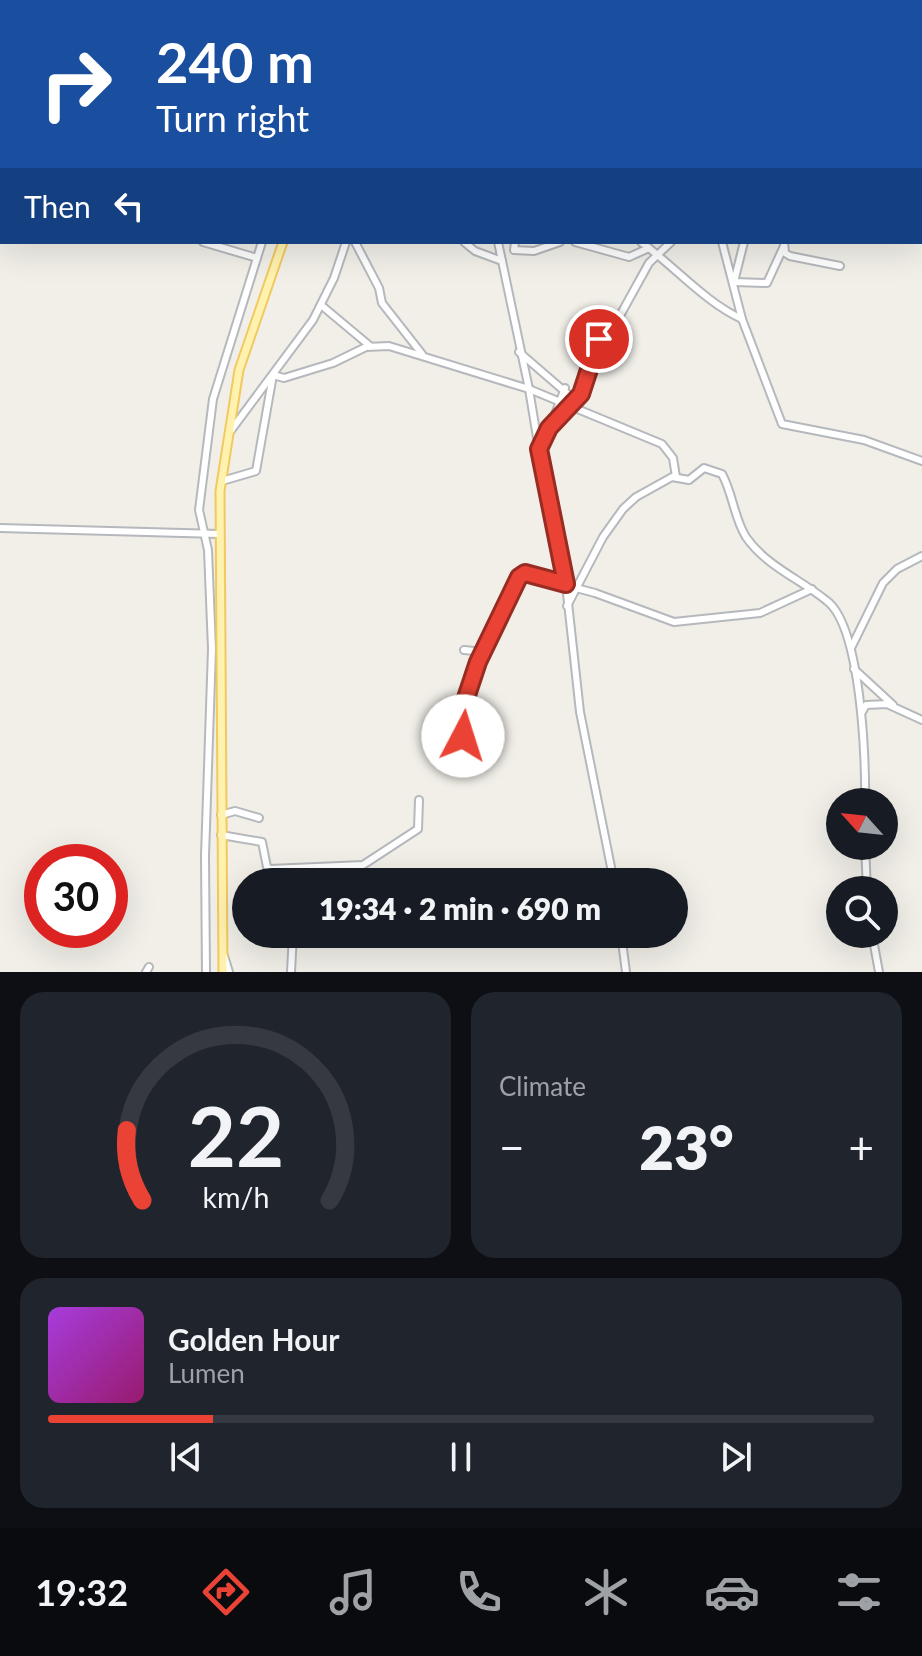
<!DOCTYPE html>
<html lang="en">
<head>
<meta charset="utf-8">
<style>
  body { margin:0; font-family:Lato,sans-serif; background:#20242c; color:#f1f3f6; height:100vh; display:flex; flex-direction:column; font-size:30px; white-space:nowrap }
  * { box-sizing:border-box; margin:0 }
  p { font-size:26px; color:#9ea1a6 }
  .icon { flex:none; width:44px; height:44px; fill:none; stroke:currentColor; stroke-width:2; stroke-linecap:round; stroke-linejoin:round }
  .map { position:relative; height:972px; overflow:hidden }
  .side { display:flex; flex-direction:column; gap:20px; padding:20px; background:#0d0f14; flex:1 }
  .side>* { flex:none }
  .guide { position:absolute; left:0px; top:0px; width:922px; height:244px; box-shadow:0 8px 32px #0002; background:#1a4fa0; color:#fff; overflow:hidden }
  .needle { width:52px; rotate:297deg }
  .controls { position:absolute; left:826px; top:788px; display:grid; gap:16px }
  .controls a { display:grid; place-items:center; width:72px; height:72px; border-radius:50%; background:#171b24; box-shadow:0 8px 32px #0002; font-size:40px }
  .speed { position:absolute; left:24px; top:844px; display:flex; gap:16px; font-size:40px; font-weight:700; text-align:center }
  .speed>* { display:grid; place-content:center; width:104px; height:104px; border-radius:50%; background:#171b24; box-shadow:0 8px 32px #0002; line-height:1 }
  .speed .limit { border:12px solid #d22; background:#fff; color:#111 }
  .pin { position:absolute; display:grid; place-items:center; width:68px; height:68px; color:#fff; margin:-34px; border:4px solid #fff; border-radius:50%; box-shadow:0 2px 8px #0007 }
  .me { position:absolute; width:88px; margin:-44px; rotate:5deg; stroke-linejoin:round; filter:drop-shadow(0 0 6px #0008) }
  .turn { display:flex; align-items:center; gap:28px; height:168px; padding:0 24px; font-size:36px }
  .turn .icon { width:104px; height:104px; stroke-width:2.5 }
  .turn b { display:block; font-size:56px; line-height:68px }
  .then { display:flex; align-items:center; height:76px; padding:0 24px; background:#0003; gap:16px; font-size:30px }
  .big { font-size:60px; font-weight:800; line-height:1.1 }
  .side .tile { flex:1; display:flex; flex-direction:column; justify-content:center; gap:12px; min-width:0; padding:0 28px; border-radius:24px; background:#20242c }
  .side .dial { align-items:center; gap:0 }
  .dial svg { height:208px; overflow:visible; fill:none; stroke:#363941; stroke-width:7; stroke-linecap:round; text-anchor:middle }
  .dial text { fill:#f1f3f6; stroke:none }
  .song { display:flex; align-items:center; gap:24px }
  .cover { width:96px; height:96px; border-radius:12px; background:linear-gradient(135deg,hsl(280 70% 55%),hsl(320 70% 35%)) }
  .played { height:8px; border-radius:4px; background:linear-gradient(90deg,#ea4335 20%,#363941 20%) }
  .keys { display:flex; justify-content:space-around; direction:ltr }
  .heat { display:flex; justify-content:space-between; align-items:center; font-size:44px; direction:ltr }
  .side .tiles { flex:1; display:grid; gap:20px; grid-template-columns:1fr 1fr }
  .tile:last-child { grid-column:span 2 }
  .trip { position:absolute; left:232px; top:868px; width:456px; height:80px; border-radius:40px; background:#171b24; box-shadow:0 8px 32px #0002; font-weight:800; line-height:80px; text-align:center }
  .tab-bar { display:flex; height:128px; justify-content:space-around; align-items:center; background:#090b0e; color:#9ea1a6 }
  .tab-bar .icon { width:56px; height:56px }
  .tab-bar .current { color:#ea4335 }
  .tab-bar b { font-size:36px; color:#f1f3f6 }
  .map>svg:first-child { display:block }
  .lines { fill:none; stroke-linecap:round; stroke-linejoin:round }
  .minor-casing { stroke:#b5b8bc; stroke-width:10 }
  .major-casing { stroke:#f2c960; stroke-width:11 }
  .minor { stroke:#fff; stroke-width:6 }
  .major { stroke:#fff2af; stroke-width:7 }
  .route-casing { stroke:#982c22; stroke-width:20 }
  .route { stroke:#ea4335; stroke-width:14 }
</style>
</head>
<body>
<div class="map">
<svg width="922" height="972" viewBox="0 0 922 972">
  <rect width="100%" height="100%" fill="#f1efe8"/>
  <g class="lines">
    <defs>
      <g id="minor">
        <path d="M 456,0 L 460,2"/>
        <path d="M 556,0 L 561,2"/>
        <path d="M 673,0 L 674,2"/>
        <path d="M 717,0 L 722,2"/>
        <path d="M 843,0 L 846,2"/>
        <path d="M 302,2 L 303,0"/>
        <path d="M 352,2 L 353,0"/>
        <path d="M 386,2 L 388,0"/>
        <path d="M 483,2 L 484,0"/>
        <path d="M 541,2 L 543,0"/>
        <path d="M 920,24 L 922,22"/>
        <path d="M 920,41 L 922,42"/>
        <path d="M 0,103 L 2,103"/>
        <path d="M 0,206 L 2,205"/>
        <path d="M 203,242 L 257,258"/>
        <path d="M 355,242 L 379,288 L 382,303 L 422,354"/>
        <path d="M 464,242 L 475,251 L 502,261"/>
        <path d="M 498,242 L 529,389 L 550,516 L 563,557 L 580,712 L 614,882"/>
        <path d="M 515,242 L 514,250 L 534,251 L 560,242"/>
        <path d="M 575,242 L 629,257 L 649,248"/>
        <path d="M 641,242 C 674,266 706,303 742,319"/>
        <path d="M 722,242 L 742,319 L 782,424 L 864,440 L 922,461"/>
        <path d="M 744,242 L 734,282 L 767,283 L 784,246"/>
        <path d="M 784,242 L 785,253 L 790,256 L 840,266"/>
        <path d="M 321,305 L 370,346"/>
        <path d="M 519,352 L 577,402"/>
        <path d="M 551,425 L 565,388"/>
        <path d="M 229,433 L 313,320 L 334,278 L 346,242"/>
        <path d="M 540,447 L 549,428 L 579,398 L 599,339 L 617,321 L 649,263 L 671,242"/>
        <path d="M 222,481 L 256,471 L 273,375 L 284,378 L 333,363 L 366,347 L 389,346 L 529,389 L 662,444 L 673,458 L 676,477"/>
        <path d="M 0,528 L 219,534"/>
        <path d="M 567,606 L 603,537 L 623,509 L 636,497 L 672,477 L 689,480 L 704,468 L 722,474 C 733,494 734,518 746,537 C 766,566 800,579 827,601 C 861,627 866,760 865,802"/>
        <path d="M 851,648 L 883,583 L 897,569 L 922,556"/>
        <path d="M 464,650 L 484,652"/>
        <path d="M 854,669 L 893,705"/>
        <path d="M 862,712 L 866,705 L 887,704 L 922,720"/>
        <path d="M 455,757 C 464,734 462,719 467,697 C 470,680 514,582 523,574 L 595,593 L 674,622 L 760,613 L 812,589"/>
        <path d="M 221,815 L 235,811 L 259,818"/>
        <path d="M 221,835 L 262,842 L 267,867 L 270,869 L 363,865 L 418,829 L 419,800"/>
        <path d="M 865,846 L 867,890"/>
        <path d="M 621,934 L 626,972"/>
        <path d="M 872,934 L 879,972"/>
        <path d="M 224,956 L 229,972"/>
        <path d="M 146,972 L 149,967"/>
        <path d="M 206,972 L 205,856 L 212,649 L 208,550 L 199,510 L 213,399 L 262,242"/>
        <path d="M 291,972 L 293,934"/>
      </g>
      <g id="major">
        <path d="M 369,2 L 370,0"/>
        <path d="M 223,972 L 220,491 L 239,370 L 283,242"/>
      </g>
    </defs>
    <!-- minor casing -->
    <use href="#minor" class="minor-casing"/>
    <!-- major casing -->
    <use href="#major" class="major-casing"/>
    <!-- minor -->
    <use href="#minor" class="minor"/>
    <!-- major -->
    <use href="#major" class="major"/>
  </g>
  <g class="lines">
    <defs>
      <path id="route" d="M 463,736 L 466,698 L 478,662 L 519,577 L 525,573 L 566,584 L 539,449 L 549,428 L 581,394 L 599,339"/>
    </defs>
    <!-- route casing -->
    <use href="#route" class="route-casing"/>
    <!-- route -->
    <use href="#route" class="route"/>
  </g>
</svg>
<div class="controls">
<a><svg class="needle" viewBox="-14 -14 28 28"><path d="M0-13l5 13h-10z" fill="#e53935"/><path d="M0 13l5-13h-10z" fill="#9ea1a6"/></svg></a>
<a><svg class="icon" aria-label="search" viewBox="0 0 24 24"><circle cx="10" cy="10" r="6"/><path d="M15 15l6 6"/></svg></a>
</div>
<div class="speed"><div class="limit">30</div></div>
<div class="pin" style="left:599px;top:339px;background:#d93025"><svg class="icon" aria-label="arrive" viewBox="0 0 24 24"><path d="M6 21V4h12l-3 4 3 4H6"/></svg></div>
<svg class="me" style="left:463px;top:736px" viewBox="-20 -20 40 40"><circle r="19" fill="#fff"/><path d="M0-13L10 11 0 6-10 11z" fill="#ea4335"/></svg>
<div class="trip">19:34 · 2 min · 690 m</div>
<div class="guide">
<div class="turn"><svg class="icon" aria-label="right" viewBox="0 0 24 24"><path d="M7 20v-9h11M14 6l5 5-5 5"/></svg><div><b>240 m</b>Turn right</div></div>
<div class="then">Then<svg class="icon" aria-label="left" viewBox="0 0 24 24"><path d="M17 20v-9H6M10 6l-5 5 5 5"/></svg></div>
</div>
</div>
<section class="side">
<div class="tiles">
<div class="tile dial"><svg viewBox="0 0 100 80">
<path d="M14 69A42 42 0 1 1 86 69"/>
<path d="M14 69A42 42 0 0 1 8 42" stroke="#ea4335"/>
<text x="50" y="56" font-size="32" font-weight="700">22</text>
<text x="50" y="72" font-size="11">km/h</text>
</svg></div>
<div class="tile"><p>Climate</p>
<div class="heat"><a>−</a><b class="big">23°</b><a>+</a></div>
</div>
<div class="tile">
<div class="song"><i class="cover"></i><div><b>Golden Hour</b><p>Lumen</p></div></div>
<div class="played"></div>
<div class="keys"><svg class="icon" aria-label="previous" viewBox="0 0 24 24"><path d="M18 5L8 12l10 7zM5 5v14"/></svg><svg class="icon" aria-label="pause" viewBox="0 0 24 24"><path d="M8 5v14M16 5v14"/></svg><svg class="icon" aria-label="next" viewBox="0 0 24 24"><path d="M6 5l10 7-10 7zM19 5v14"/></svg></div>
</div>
</div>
</section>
<nav class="tab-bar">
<b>19:32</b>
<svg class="icon current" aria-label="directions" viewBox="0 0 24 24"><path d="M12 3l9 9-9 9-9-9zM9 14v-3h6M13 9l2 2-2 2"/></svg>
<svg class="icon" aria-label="music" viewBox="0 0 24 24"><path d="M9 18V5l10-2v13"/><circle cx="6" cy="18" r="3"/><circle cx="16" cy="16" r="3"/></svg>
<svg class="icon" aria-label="phone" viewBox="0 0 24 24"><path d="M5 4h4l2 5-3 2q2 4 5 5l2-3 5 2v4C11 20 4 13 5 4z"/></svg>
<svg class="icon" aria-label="climate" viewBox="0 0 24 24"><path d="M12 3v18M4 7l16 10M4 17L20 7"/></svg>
<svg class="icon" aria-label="car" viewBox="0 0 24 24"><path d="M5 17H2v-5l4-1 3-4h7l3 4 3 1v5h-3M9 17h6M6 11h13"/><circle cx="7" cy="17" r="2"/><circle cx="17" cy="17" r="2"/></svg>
<svg class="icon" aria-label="filters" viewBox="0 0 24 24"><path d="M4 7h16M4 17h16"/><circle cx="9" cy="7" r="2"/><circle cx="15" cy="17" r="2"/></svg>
</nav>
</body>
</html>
